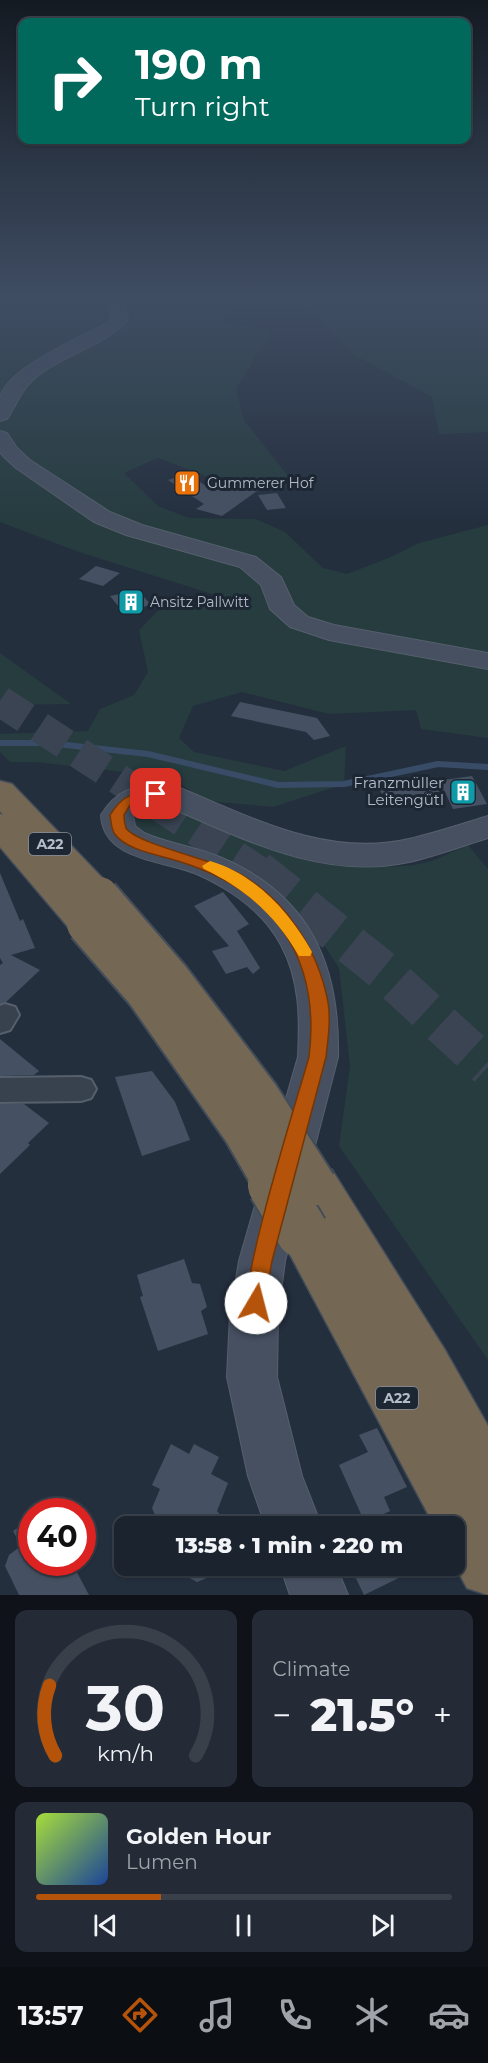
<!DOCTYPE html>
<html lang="en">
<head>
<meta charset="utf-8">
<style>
  body { margin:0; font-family:Montserrat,sans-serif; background:#242b36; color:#f1f3f6; height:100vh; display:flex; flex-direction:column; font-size:22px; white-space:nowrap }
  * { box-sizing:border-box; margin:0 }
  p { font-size:20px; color:#a0a4aa }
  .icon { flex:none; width:33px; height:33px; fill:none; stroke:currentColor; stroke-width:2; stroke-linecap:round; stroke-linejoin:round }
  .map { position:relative; height:1595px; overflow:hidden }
  .side { display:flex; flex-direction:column; gap:15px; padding:15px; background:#0f1319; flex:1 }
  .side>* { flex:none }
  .banner { position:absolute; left:18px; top:18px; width:453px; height:126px; border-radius:12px; box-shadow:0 2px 4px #0004,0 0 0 2px #39404a; background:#00695c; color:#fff; overflow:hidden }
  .speed { position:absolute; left:18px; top:1498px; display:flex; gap:12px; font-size:30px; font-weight:700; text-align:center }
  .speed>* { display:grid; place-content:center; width:78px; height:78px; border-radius:50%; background:#1b232e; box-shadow:0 2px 4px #0004,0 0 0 2px #39404a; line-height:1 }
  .speed .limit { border:9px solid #d22; background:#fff; color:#111 }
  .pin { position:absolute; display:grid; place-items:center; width:51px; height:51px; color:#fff; margin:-26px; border-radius:12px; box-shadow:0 3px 9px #0006 }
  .me { position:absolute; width:66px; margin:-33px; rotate:8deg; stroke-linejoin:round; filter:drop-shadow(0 0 4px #0008) }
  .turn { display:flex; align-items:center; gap:21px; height:126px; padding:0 18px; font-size:27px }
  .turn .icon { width:78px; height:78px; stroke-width:2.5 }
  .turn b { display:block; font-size:42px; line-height:51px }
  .big { font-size:45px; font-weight:800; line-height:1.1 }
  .side .card { flex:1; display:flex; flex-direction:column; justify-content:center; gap:9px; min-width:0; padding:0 21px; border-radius:12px; background:#242b36 }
  .side .dial { align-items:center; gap:0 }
  .dial svg { height:156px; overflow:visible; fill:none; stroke:#39404a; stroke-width:7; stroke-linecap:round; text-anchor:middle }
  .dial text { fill:#f1f3f6; stroke:none }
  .song { display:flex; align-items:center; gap:18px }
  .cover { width:72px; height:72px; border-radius:9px; background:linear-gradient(135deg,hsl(80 70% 55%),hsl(220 70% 35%)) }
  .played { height:6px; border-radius:3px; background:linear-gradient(90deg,#b45309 30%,#39404a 30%) }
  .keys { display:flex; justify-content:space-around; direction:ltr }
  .heat { display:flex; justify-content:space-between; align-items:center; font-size:33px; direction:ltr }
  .side .tiles { flex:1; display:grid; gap:15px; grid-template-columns:1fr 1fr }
  .card:last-child { grid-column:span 2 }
  .trip { position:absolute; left:114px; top:1516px; width:351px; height:60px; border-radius:12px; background:#1b232e; box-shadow:0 2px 4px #0004,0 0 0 2px #39404a; font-weight:800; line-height:60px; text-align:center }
  .tabs { display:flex; height:96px; justify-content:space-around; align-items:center; background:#0b0e12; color:#a0a4aa }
  .tabs .icon { width:42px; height:42px }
  .tabs .on { color:#b45309 }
  .tabs b { font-size:27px; color:#f1f3f6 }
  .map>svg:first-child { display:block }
  .green { fill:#263c3f }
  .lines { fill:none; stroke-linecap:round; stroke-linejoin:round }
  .stream { stroke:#394c67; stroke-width:6 }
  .building { fill:#455162 }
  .primary-tunnel-far1 { stroke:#3a4453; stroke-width:31; stroke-dasharray:31 16; stroke-linecap:butt }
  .primary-tunnel { stroke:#3a4453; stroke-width:40; stroke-dasharray:40 20; stroke-linecap:butt }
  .street-casing { stroke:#565f6c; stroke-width:4 }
  .secondary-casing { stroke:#565f6c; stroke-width:2 }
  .highway-casing { stroke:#434c59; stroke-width:3 }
  .street { fill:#38414e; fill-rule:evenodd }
  .secondary { fill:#465061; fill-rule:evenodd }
  .highway { fill:#746855; fill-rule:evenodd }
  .highway-bridge-far1-casing { stroke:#434c59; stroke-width:44; stroke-linecap:butt }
  .highway-bridge-casing { stroke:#434c59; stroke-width:56; stroke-linecap:butt }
  .highway-bridge-far1 { stroke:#746855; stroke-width:40 }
  .highway-bridge { stroke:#746855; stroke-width:52 }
  .route { fill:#b45309; stroke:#753606; stroke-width:1.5 }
  .slow { fill:#f59e0b }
  .labels { text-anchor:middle; stroke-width:6; stroke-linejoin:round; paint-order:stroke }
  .far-poi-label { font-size:14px; fill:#b4bcc9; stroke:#1d2633; text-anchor:start }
  .shield { fill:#1d2633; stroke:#878f9c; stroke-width:1.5 }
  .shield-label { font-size:14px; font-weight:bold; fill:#b4bcc9 }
  .poi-label { font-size:15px; fill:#b4bcc9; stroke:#1d2633; text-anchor:end }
</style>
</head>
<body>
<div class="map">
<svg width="488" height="1595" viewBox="0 0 488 1595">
  <rect width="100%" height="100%" fill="#242f3e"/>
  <!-- green -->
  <g class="green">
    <path d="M 0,300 L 488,300 L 488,432 L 439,434 L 432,397 L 355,355 L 304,304 L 241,300 L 221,322 L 271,331 L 236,389 L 244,420 L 292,481 L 232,486 L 158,458 L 124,473 L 158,506 L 189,518 L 256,519 L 285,532 L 323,568 L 347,574 L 391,557 L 419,543 L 488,525 L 488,738 L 421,729 L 416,710 L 329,714 L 242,692 L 193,706 L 179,738 L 194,752 L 284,771 L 346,746 L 344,784 L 273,807 L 208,801 L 168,777 L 36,762 L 10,762 L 0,752 L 0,734 L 88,731 L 100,709 L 134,695 L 148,672 L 139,630 L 163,606 L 228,599 L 79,552 L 0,522 Z"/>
    <path d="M 0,653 L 71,704 L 0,705 Z"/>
    <path d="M 162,803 L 389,867 L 414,865 L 432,861 L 468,845 L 488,869 L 488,1360 L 339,1146 L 350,1066 L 339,968 L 309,922 L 271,892 L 134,830 L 132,815 L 142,807 Z"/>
  </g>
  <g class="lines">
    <!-- stream -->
    <path class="stream" d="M 0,743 L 48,743 L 148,754 L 278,785 L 344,784 L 438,764 L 488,767"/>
  </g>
  <!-- building -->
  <g class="building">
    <path d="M 188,474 L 209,488 L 260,489 L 222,516 L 196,509 L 204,504 L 168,480 Z"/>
    <path d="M 277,493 L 286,508 L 267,510 L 258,495 Z"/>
    <path d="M 96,566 L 120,573 L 103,586 L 79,579 Z"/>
    <path d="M 138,590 L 151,605 L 123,612 L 110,596 Z"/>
    <path d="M 240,702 L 317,718 L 330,736 L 314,740 L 306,732 L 231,716 Z"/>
    <path d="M 472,776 L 487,804 L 453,809 L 444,790 L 394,807 L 379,790 L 411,780 L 415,784 Z"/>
    <path d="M 0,873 L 20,921 L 23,919 L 35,948 L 11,955 L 40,970 L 6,1002 L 0,1004 L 0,965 L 3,963 L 0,958 Z"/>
    <path d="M 223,892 L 249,924 L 237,931 L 260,968 L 253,974 L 247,967 L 226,974 L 212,951 L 229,946 L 194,906 Z"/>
    <path d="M 0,1039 L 39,1071 L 34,1075 L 0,1076 Z"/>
    <path d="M 152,1071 L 175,1102 L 190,1140 L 142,1156 L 115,1077 Z"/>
    <path d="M 0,1104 L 24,1104 L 49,1123 L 28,1143 L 30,1145 L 0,1174 Z"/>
    <path d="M 184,1259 L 192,1283 L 200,1284 L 207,1307 L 201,1311 L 208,1334 L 158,1351 L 140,1297 L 143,1296 L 137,1275 Z"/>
    <path d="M 377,1428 L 407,1487 L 384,1497 L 390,1511 L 365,1523 L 339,1465 L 368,1452 L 359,1435 Z"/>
    <path d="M 171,1444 L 189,1454 L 194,1444 L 219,1457 L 211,1474 L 228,1483 L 217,1511 L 228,1525 L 160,1527 L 152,1508 L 160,1489 L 152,1485 Z"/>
    <path d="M 32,1518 L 32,1563 L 72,1563 L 89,1595 L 19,1595 L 5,1566 L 9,1555 L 21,1546 L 13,1531 Z"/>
    <path d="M 167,1566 L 234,1566 L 234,1567 L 197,1582 Z"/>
    <path d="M 350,1566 L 423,1566 L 364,1595 Z"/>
  </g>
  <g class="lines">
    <!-- primary-tunnel-far1 -->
    <path class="primary-tunnel-far1" d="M 0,701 L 258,871"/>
    <!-- primary-tunnel -->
    <path class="primary-tunnel" d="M 257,870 L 382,970 L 488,1067"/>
    <defs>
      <g id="street">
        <path d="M 5,1004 L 15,1007 L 19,1015 L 10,1030 L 0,1033 L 0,1006 Z"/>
        <path d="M 81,1077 L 91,1080 L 96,1089 L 91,1098 L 81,1101 L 0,1102 L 0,1078 Z"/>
      </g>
      <g id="secondary">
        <path d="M 107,300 L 123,300 L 128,319 C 112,342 64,355 40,374 C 20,389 19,401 7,419 L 0,421 C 0,413 0,405 0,398 C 5,369 83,336 108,323 L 112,318 Z"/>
        <path d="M 0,431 L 7,433 L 17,448 L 30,460 L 110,512 L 142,525 L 256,557 L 281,577 L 294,605 L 308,617 L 334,625 L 488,653 L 488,669 L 329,640 L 290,627 L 270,609 L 261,585 L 240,567 L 126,535 L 94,522 L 16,468 L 3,456 L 0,452 Z"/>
        <path d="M 161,785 L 180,788 C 253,818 327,858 409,839 C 435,833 462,824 488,816 L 488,838 C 462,846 436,856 409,862 C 322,881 242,838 164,805 L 146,806 L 133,815 L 135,826 L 144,833 C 169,844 197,847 222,858 C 310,896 340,965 338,1057 L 285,1261 L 278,1315 L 277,1377 L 302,1476 L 322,1527 L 266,1527 L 248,1476 L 227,1377 L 230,1315 L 239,1261 L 298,1057 C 300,1019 300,980 281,945 C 264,913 232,890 199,875 C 167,860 103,862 101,815 C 116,791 133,785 161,785 Z"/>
        <path d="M 280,1566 L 336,1566 L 348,1595 L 290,1595 Z"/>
      </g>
      <g id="highway">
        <path d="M 0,781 L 12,784 L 112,888 L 117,897 L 112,906 L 95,909 L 106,924 L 100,934 L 87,938 L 74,934 L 0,847 L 0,814 L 3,815 L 0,811 Z"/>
        <path d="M 316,1164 L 332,1170 L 445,1350 L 488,1426 L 488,1595 L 467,1588 L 454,1564 L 454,1527 L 435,1527 L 278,1232 L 285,1216 L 302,1210 L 306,1212 L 293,1185 L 300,1170 Z"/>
      </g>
    </defs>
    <!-- street casing -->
    <use href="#street" class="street-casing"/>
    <!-- secondary casing -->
    <use href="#secondary" class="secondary-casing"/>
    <!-- highway casing -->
    <use href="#highway" class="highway-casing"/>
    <!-- street -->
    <use href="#street" class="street"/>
    <!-- secondary -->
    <use href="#secondary" class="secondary"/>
    <!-- highway -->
    <use href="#highway" class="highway"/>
    <defs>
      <g id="highway-bridge-far1">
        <path d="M 99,897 L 170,979 L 259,1096 L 316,1185"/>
        <path d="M 87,924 L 146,992 L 244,1132 L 275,1186"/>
      </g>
      <path id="highway-bridge" d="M 274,1185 L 302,1232"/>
    </defs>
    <!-- highway-bridge-far1 casing -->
    <use href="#highway-bridge-far1" class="highway-bridge-far1-casing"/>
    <!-- highway-bridge casing -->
    <use href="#highway-bridge" class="highway-bridge-casing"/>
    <!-- highway-bridge-far1 -->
    <use href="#highway-bridge-far1" class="highway-bridge-far1"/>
    <!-- highway-bridge -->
    <use href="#highway-bridge" class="highway-bridge"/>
  </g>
  <!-- sky -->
  <linearGradient id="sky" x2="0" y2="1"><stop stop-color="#141a22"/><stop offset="0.57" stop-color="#3f4d63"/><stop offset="1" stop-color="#3f4d63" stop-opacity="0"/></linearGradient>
  <rect width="488" height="523" fill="url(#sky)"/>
  <!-- route -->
  <path class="route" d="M 156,790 L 161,791 L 163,794 L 161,797 L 130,805 L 124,815 C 124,819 125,825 126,828 C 136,844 218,861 240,874 C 287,901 318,950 328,1002 C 331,1020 328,1039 326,1057 L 272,1261 L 263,1311 L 256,1313 L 248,1311 C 238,1285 298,1096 309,1057 C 321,958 275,892 181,862 C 161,855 126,851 114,833 C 111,828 111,820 110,815 C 123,794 132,794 156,790 Z"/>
  <!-- slow -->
  <path class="slow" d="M 210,861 C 255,874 290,912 312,952 L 310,956 L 299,956 C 276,916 246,889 204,869 L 202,866 Z"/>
  <!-- icons -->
  <defs>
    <symbol id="restaurant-square" viewBox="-11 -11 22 22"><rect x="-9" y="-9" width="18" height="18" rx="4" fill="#e8710a" stroke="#1d2633"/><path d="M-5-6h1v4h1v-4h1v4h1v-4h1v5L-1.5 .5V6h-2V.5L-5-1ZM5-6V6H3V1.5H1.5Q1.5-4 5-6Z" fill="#fff"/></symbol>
    <symbol id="building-square" viewBox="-11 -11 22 22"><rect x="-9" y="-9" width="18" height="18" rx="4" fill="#0f9aa8" stroke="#1d2633"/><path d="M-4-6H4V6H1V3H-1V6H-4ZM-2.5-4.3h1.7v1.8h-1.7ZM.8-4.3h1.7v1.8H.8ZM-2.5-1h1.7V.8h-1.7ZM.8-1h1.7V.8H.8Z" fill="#fff"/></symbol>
  </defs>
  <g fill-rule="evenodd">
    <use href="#restaurant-square" x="172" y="468" width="30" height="30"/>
    <use href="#building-square" x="116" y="587" width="30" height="30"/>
    <use href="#building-square" x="448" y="777" width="30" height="30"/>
  </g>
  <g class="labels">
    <!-- far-poi labels -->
    <g class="far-poi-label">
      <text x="207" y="488">Gummerer Hof</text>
      <text x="150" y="607">Ansitz Pallwitt</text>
    </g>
    <!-- shield labels -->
    <g class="shield">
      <rect x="29" y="833" width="42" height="22" rx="4.5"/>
      <rect x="376" y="1387" width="42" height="22" rx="4.5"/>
    </g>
    <g class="shield-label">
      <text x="50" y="849">A22</text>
      <text x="397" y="1403">A22</text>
    </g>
    <!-- poi labels -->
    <g class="poi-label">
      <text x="444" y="788">Franzmüller<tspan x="444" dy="17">Leitengütl</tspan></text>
    </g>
  </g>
</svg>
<div class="speed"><div class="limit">40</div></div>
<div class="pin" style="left:156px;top:794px;background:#d93025"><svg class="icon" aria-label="arrive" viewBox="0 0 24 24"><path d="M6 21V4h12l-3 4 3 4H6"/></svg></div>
<svg class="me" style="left:256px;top:1303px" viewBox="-20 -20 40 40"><circle r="19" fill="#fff"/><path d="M0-13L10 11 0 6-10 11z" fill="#b45309"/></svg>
<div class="trip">13:58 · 1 min · 220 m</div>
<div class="banner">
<div class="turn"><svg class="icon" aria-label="right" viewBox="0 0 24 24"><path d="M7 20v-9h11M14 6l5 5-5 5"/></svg><div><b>190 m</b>Turn right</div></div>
</div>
</div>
<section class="side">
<div class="tiles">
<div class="card dial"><svg viewBox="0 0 100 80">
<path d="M14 69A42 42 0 1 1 86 69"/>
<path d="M14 69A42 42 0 0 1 11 33" stroke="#b45309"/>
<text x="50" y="56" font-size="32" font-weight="700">30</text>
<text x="50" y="72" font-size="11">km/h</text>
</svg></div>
<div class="card"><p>Climate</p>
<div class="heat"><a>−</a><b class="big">21.5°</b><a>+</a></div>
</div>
<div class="card">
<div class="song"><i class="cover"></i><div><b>Golden Hour</b><p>Lumen</p></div></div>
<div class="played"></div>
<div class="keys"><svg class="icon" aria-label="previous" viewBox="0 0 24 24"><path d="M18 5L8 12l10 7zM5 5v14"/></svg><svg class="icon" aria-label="pause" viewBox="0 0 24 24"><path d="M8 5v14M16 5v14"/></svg><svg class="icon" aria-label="next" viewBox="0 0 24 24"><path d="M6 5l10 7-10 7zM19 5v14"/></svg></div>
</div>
</div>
</section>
<nav class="tabs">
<b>13:57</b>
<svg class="icon on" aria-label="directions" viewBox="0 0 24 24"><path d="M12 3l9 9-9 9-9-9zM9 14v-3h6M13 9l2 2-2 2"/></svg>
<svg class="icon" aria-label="music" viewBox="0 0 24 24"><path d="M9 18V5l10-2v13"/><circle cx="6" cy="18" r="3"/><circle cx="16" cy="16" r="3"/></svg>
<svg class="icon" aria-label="phone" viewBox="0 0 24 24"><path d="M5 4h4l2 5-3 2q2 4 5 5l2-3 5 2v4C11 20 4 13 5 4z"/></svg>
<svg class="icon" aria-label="climate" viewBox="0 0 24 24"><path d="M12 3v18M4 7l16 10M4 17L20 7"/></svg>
<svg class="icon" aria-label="car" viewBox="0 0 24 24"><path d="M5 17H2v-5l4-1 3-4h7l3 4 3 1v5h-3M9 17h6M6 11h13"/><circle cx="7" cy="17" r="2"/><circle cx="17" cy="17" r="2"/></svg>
</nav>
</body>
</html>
